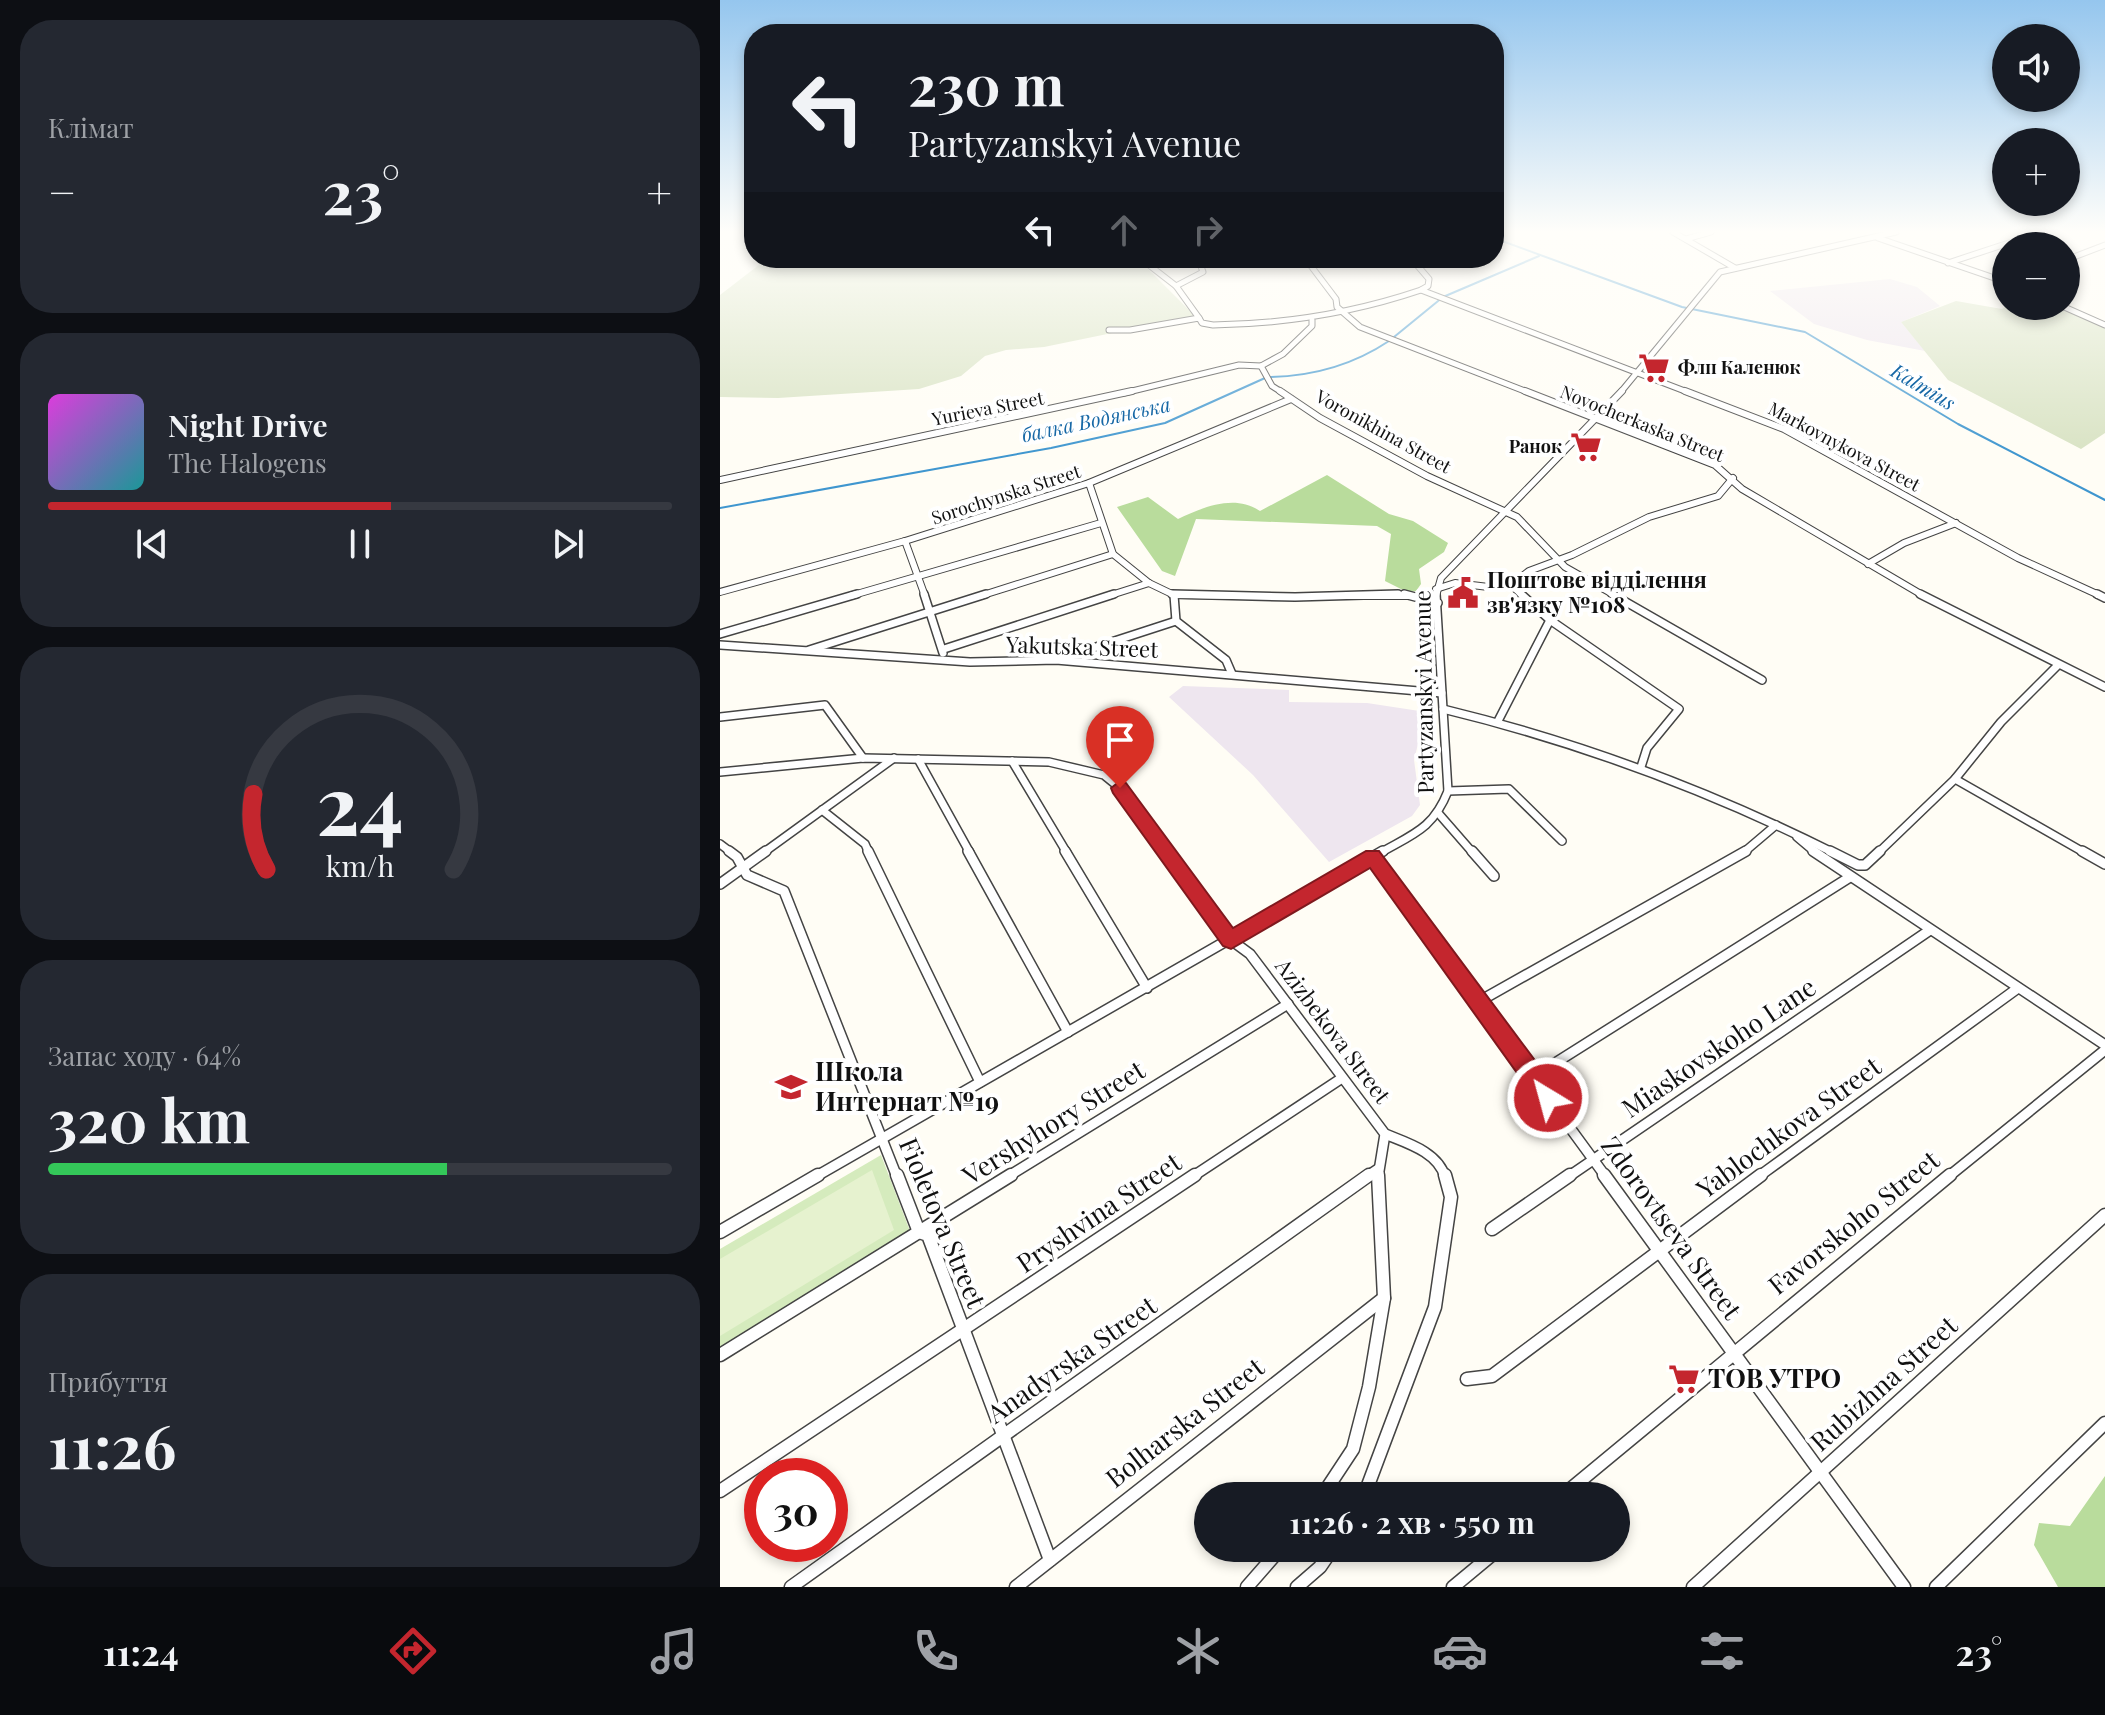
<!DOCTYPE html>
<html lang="uk">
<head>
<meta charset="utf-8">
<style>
  body { margin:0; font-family:"Playfair Display",serif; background:#242831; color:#f1f3f6; height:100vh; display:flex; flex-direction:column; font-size:30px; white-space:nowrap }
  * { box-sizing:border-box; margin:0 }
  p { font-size:26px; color:#9ea1a6 }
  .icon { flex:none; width:44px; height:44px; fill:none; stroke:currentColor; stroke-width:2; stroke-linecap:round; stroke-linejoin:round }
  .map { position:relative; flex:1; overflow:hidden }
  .drawer { display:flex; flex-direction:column; gap:20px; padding:20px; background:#0d0f14; width:720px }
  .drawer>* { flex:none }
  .guide { position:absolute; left:24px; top:24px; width:760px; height:244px; border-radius:32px; box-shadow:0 4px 12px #0003; background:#171b24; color:#f1f3f6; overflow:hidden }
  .fabs { position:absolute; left:1272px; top:24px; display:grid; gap:16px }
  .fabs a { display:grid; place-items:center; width:88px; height:88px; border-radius:50%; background:#171b24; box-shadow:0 4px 12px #0003; font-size:40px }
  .speed { position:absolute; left:24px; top:1458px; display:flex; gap:16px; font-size:40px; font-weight:700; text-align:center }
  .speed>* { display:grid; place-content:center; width:104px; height:104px; border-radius:50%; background:#171b24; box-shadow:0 4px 12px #0003; line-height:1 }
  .speed .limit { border:12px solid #d22; background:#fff; color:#111 }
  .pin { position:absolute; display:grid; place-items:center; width:68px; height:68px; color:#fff; margin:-82px -34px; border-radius:50% 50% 50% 0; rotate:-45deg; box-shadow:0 0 8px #0007 }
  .pin .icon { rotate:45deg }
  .me { position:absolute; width:88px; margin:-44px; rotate:323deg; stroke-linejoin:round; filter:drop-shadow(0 0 6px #0008) }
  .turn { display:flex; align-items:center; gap:28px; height:168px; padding:0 32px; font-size:36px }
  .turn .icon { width:104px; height:104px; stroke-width:2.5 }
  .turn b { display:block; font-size:56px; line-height:68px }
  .lanes { display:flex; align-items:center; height:76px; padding:0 32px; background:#0003; justify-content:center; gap:40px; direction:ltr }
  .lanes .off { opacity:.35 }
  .big { font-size:60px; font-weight:700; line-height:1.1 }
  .drawer .tile { flex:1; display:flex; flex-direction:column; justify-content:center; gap:12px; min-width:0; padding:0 28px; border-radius:32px; background:#242831 }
  .drawer .dial { align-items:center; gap:0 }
  .dial svg { height:208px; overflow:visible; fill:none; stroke:#363941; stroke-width:7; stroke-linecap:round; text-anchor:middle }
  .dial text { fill:#f1f3f6; stroke:none }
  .song { display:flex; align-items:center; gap:24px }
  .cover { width:96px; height:96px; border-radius:12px; background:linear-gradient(135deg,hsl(300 70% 55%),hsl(180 70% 35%)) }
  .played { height:8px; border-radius:4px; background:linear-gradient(90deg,#c4262e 55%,#363941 55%) }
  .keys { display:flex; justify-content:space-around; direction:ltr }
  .heat { display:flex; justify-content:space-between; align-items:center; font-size:44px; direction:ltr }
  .charge { height:12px; border-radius:6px; background:linear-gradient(90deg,#34c759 64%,#363941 0) }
  .trip { position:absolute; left:474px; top:1482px; width:436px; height:80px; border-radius:40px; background:#171b24; box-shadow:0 4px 12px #0003; font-weight:700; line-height:80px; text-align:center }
  .dock { display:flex; height:128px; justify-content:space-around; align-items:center; background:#090b0e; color:#9ea1a6 }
  .dock .icon { width:56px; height:56px }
  .dock .selected { color:#c4262e }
  .dock b { font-size:36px; color:#f1f3f6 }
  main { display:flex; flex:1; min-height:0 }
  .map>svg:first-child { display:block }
  .industrial { fill:#eee6ef }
  .green { fill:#d5ebbd }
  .forest { fill:#b9dc9c }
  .cemetery { fill:#d9e3c4 }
  .pitch { fill:#e6f2cf }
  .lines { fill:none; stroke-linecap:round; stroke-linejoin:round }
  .stream { stroke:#3f96cf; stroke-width:2 }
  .minor-far4-casing { stroke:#444; stroke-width:7 }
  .minor-far3-casing { stroke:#444; stroke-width:8 }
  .minor-far2-casing { stroke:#444; stroke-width:10 }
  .minor-far1-casing { stroke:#444; stroke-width:12 }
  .minor-casing { stroke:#444; stroke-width:15 }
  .minor-far4 { stroke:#fff; stroke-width:5 }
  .minor-far3 { stroke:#fff; stroke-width:6 }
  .minor-far2 { stroke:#fff; stroke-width:7 }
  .minor-far1 { stroke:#fff; stroke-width:9 }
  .minor { stroke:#fff; stroke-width:12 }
  .route { fill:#c4262e; stroke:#7f191e; stroke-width:2 }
  .labels { text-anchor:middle; stroke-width:8; stroke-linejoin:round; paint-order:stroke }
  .far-poi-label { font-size:18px; font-weight:bold; fill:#111; stroke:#fff; text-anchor:start }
  .far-street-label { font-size:18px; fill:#111; stroke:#fff }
  .far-water-label { font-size:20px; font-style:italic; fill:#1768a6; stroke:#fff }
  .poi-label { font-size:22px; font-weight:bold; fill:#111; stroke:#fff; text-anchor:start }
  .street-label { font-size:22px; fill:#111; stroke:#fff }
  .near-street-label { font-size:26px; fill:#111; stroke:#fff }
  .near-poi-label { font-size:26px; font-weight:bold; fill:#111; stroke:#fff; text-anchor:start }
</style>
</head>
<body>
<main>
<section class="drawer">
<div class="tile"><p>Клімат</p>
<div class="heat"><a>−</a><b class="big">23°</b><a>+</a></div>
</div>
<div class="tile">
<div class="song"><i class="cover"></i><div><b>Night Drive</b><p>The Halogens</p></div></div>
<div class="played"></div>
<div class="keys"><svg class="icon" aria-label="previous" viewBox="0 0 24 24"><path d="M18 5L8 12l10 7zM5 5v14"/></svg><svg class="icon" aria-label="pause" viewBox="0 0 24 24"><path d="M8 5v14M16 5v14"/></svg><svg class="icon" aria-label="next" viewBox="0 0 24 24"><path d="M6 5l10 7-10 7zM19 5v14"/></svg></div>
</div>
<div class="tile dial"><svg viewBox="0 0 100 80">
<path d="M14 69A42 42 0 1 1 86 69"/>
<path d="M14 69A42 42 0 0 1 9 40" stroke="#c4262e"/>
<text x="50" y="56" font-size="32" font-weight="700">24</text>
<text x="50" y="72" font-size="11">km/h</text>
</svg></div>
<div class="tile"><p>Запас ходу · 64%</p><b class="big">320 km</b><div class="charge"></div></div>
<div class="tile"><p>Прибуття</p><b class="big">11:26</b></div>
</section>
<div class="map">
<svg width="1385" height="1587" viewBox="0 0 1385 1587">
  <rect width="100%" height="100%" fill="#fffdf5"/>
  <!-- industrial -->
  <g class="industrial">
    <path d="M 1170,279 L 1197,287 L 1220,306 L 1181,322 L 1205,351 L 1147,340 L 1094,324 L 1050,291 Z"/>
    <path d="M 463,686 L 569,690 L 569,702 L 647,703 L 706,712 L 694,760 L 700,805 L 692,816 L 609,862 L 533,775 L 449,697 Z"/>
  </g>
  <!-- green -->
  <path class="green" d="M 161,1155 L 190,1231 L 0,1348 L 0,1249 Z"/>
  <!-- forest -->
  <g class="forest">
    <path d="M 607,475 L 669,514 L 693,521 L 728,543 L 724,552 L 699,569 L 701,584 L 696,591 L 687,592 L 665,581 L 671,534 L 657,526 L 476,519 L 455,576 L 442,571 L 397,507 L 428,497 L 458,519 C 483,507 515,494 540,511 Z"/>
    <path d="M 1385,1476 L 1385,1587 L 1338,1587 L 1314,1545 L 1319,1523 L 1350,1526 Z"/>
  </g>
  <!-- cemetery -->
  <g class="cemetery">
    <path d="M 48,258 L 417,258 L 475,316 L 324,347 L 286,350 L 265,356 L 241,376 L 199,389 L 58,398 L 0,397 L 0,295 Z"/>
    <path d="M 1236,301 L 1282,309 L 1287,306 L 1330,306 L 1385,326 L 1385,433 L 1361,449 L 1228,380 L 1181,322 Z"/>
  </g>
  <!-- pitch -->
  <path class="pitch" d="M 152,1170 L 174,1230 L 0,1336 L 0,1259 Z"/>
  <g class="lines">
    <!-- stream -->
    <g class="stream">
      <path d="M 774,238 L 962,307 L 1085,332 L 1238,424 L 1385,500"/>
      <path d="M 674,337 L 723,297 L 819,256"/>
      <path d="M 551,377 C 594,376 633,365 669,341"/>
      <path d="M 0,508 L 331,448 L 445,423 L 545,378"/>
    </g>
    <defs>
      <g id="minor-far4">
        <path d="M 953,232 L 1015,268"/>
        <path d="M 1158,238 L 1286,282"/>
        <path d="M 966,239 L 991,232"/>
        <path d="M 420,258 L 456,286 L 479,318"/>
        <path d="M 585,258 L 616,299 L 617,307 L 640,327 L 810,393"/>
        <path d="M 691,258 L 709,279 L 708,286 L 701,290 L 970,393"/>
        <path d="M 1346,260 L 1385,245"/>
        <path d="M 1228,263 L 1322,232"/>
        <path d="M 456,286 L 483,272 L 478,258"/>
        <path d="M 1342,306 L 1385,325"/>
        <path d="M 389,330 L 410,330 L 479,318 L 482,323 L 493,325 C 565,324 633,313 701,290"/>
        <path d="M 404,393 L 519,365 L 541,366"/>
        <path d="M 563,393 L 552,386 L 541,366 L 563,354 L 592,326 L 592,320"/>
        <path d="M 900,393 L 1000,272 L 1176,232"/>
      </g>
      <g id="minor-far3">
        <path d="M 560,391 L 600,418 L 707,476 L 797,517 L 845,567 L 896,596"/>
        <path d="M 805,391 L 995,465 L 1022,489 L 1204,596"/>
        <path d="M 965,391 L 1064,429 L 1298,558 L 1381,596"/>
        <path d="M 0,480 L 412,391"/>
        <path d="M 369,483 L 393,554 L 429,583 L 454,595 L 523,596"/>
        <path d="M 185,541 L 205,596"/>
        <path d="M 1148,564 L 1184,543 L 1236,523"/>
        <path d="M 791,585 L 803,596"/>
        <path d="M 716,589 L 735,583 L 777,588 L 791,585 L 809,571 L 852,555 L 929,517 L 998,496 L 1013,478"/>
        <path d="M 0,592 L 185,541 L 369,483 L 571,399"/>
        <path d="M 130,596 L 381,523"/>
        <path d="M 260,596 L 393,554"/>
        <path d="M 388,596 L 429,583"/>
        <path d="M 606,596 L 691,596"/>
        <path d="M 716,596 L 721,578 L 902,391"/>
      </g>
      <g id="minor-far2">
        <path d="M 204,594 L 223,653"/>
        <path d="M 452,594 L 575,597 L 678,594"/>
        <path d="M 684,594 L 718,603"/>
        <path d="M 801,594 L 830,620 L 959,709 L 927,748 L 921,767"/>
        <path d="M 892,594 L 1042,680"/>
        <path d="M 1200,594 L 1385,687"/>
        <path d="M 1377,594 L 1385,598"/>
        <path d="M 454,595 L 456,621 L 506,660 L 512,674"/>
        <path d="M 0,634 L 137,594"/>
        <path d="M 0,645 L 250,662 L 336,660 L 722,693"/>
        <path d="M 224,649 L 394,594"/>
        <path d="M 89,650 L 266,594"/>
        <path d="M 339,659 L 456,621"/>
        <path d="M 723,709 C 859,742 988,790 1114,853"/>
        <path d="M 0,717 L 105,705 L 143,758"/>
        <path d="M 778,721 L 830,620"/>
        <path d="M 198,759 L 250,853"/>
        <path d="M 292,761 L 347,853"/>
        <path d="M 0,772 L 143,758 L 329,762 L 384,775 L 400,788 L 447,853"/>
        <path d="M 1235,779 L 1365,853"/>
        <path d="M 728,791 L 789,789 L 842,841"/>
        <path d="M 102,810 L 145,844 L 149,853"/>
        <path d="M 719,814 L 753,853"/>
        <path d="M 1077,837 L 1096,853"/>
        <path d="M 0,844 L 12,853"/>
        <path d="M 43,853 L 174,758"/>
        <path d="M 660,853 C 693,834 713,829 728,791 L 716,594"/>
        <path d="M 1023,853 L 1056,825"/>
        <path d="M 1158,853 L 1235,779 L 1281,722 L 1338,665"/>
      </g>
      <g id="minor-far1">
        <path d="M 9,851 L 17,857 L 27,875 L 64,891 L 177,1177"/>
        <path d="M 148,851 L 260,1082"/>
        <path d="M 248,851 L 348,1032"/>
        <path d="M 345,851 L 427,988"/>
        <path d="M 446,851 L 511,940 L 530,954 L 665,1134 L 658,1177"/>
        <path d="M 752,851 L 774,876"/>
        <path d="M 1093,851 L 1385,1045"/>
        <path d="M 1110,851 L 1138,865 L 1145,865 L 1160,851"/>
        <path d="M 1362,851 L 1385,864"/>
        <path d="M 652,857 L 886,1177"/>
        <path d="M 0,884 L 46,851"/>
        <path d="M 758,1002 L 1026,851"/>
        <path d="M 813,1077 L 1130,877"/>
        <path d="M 665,1134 C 687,1143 718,1152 725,1177"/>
        <path d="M 95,1177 L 663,851"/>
        <path d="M 287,1177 L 568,1004"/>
        <path d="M 472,1177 L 622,1078"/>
        <path d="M 646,1177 L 658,1169"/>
        <path d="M 848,1177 L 1210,930"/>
        <path d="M 1038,1177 L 1298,988"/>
        <path d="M 1228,1177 L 1385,1050"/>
      </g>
      <g id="minor">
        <path d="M 177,1175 L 199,1232 L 208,1235 L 330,1560"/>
        <path d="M 884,1175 L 1184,1587"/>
        <path d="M 772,1229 L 850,1175"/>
        <path d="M 0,1232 L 98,1175"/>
        <path d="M 0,1355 L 291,1175"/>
        <path d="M 747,1379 L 772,1376 L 1041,1175"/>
        <path d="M 0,1491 L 475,1175"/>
        <path d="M 602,1496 L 633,1449 L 649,1387 L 664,1298 L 658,1175"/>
        <path d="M 644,1496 L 715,1307 L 731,1197 L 725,1175"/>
        <path d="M 842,1496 L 1230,1175"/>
        <path d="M 71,1587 L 649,1175"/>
        <path d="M 296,1587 L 664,1298"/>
        <path d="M 527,1587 L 561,1548"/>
        <path d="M 577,1587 L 600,1567 L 613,1548"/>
        <path d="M 733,1587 L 780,1548"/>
        <path d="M 973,1587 L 1385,1215"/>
        <path d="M 1216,1587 L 1385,1423"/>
      </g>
    </defs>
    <!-- minor-far4 casing -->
    <use href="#minor-far4" class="minor-far4-casing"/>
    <!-- minor-far3 casing -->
    <use href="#minor-far3" class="minor-far3-casing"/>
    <!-- minor-far2 casing -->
    <use href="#minor-far2" class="minor-far2-casing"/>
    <!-- minor-far1 casing -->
    <use href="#minor-far1" class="minor-far1-casing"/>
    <!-- minor casing -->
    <use href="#minor" class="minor-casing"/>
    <!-- minor-far4 -->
    <use href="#minor-far4" class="minor-far4"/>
    <!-- minor-far3 -->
    <use href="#minor-far3" class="minor-far3"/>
    <!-- minor-far2 -->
    <use href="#minor-far2" class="minor-far2"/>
    <!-- minor-far1 -->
    <use href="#minor-far1" class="minor-far1"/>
    <!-- minor -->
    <use href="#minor" class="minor"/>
  </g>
  <!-- sky -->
  <linearGradient id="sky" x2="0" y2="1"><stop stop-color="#95c6ee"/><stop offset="0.51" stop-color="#fffefa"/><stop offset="1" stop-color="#fffefa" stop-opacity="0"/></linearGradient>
  <rect width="1385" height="454" fill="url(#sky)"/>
  <!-- route -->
  <path class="route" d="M 400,781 L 406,783 L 513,928 L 646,851 L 659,851 L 837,1090 L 840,1098 L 837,1105 L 828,1109 L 820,1105 L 650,868 L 511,949 L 503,946 L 393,793 L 391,788 Z"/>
  <!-- icons -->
  <defs>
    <symbol id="supermarket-bare" viewBox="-9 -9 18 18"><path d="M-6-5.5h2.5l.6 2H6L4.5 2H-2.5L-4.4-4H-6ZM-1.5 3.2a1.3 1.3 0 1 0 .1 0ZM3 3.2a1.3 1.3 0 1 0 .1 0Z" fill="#c4262e" stroke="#fff" stroke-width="2.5" paint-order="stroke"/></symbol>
    <symbol id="civic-bare" viewBox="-9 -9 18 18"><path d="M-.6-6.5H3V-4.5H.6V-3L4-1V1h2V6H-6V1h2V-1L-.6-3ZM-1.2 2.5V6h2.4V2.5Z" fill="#c4262e" stroke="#fff" stroke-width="2.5" paint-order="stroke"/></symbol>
    <symbol id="school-bare" viewBox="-9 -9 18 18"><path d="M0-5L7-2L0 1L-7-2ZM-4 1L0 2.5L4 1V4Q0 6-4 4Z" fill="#c4262e" stroke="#fff" stroke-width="2.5" paint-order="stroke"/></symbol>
  </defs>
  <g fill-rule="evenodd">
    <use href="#supermarket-bare" x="912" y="346" width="44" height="44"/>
    <use href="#supermarket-bare" x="844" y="425" width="44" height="44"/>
    <use href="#civic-bare" x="721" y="571" width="44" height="44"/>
    <use href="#school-bare" x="49" y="1065" width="44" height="44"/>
    <use href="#supermarket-bare" x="942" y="1357" width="44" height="44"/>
  </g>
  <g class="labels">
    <!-- far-poi labels -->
    <g class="far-poi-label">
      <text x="958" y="374">Флп Каленюк</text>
      <text x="842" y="453" text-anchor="end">Ранок</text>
    </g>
    <!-- far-street labels -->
    <g class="far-street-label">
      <text transform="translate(268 409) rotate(-11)" y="6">Yurieva Street</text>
      <text transform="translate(922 424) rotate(22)" y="6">Novocherkaska Street</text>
      <text transform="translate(663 432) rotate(29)" y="6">Voronikhina Street</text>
      <text transform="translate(1124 447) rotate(28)" y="6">Markovnykova Street</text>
      <text transform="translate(286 495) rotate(-18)" y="6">Sorochynska Street</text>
    </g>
    <!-- far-water labels -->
    <g class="far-water-label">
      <text transform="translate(1203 387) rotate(31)" y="7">Kalmius</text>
      <text transform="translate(376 420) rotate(-12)" y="7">балка Водянська</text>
    </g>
    <!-- poi labels -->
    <g class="poi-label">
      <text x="767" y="588">Поштове відділення<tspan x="767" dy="25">зв'язку №108</tspan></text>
    </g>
    <!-- street labels -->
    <g class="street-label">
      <text transform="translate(362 647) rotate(2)" y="8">Yakutska Street</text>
      <text transform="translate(704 692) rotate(-91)" y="8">Partyzanskyi Avenue</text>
      <text transform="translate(613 1031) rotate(53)" y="8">Azizbekova Street</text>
    </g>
    <!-- near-street labels -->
    <g class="near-street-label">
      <text transform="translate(999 1048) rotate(-34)" y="9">Miaskovskoho Lane</text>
      <text transform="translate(334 1123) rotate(-32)" y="9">Vershyhory Street</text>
      <text transform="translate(1069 1128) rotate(-36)" y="9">Yablochkova Street</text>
      <text transform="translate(379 1213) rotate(-34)" y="9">Pryshvina Street</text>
      <text transform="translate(222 1223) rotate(67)" y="9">Fioletova Street</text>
      <text transform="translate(1134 1223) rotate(-39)" y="9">Favorskoho Street</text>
      <text transform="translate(951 1228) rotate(54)" y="9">Zdorovtseva Street</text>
      <text transform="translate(352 1360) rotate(-35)" y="9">Anadyrska Street</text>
      <text transform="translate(1164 1384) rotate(-42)" y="9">Rubizhna Street</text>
      <text transform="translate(465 1423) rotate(-38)" y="9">Bolharska Street</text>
    </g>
    <!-- near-poi labels -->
    <g class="near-poi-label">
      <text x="95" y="1081">Школа<tspan x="95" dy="30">Интернат №19</tspan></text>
      <text x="988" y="1388">ТОВ УТРО</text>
    </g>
  </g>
</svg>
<div class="fabs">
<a><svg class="icon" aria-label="sound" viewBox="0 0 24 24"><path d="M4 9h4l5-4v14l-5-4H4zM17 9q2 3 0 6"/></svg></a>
<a>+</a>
<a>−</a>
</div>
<div class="speed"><div class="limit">30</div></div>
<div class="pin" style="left:400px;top:788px;background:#d93025"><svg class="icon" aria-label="arrive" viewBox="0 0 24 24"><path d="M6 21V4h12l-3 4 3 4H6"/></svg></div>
<svg class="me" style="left:828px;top:1098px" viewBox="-20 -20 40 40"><circle r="17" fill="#c4262e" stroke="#fff" stroke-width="3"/><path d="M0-11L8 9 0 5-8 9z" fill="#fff"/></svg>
<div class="trip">11:26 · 2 хв · 550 m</div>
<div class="guide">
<div class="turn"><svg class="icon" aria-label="left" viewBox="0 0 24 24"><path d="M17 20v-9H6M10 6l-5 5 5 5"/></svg><div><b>230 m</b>Partyzanskyi Avenue</div></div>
<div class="lanes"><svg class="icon" aria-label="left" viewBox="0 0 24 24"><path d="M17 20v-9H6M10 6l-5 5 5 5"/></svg><svg class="icon off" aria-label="ahead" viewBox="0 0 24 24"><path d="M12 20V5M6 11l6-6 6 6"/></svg><svg class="icon off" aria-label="right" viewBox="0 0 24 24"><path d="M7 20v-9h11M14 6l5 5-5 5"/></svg></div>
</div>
</div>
</main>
<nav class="dock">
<b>11:24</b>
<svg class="icon selected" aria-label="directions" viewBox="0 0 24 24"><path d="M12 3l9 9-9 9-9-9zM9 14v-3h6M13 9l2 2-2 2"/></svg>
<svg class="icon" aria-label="music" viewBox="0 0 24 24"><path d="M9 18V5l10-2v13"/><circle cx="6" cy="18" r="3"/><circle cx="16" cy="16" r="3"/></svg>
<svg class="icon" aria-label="phone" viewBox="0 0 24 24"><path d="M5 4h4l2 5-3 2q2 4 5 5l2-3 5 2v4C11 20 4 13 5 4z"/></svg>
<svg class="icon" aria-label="climate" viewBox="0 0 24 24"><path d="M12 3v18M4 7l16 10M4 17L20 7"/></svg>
<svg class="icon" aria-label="car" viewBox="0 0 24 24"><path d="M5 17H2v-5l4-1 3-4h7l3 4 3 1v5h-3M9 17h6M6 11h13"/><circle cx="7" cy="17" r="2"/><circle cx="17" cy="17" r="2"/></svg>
<svg class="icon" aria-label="filters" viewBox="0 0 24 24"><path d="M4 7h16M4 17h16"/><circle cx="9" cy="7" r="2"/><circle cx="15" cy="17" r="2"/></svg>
<b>23°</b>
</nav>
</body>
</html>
